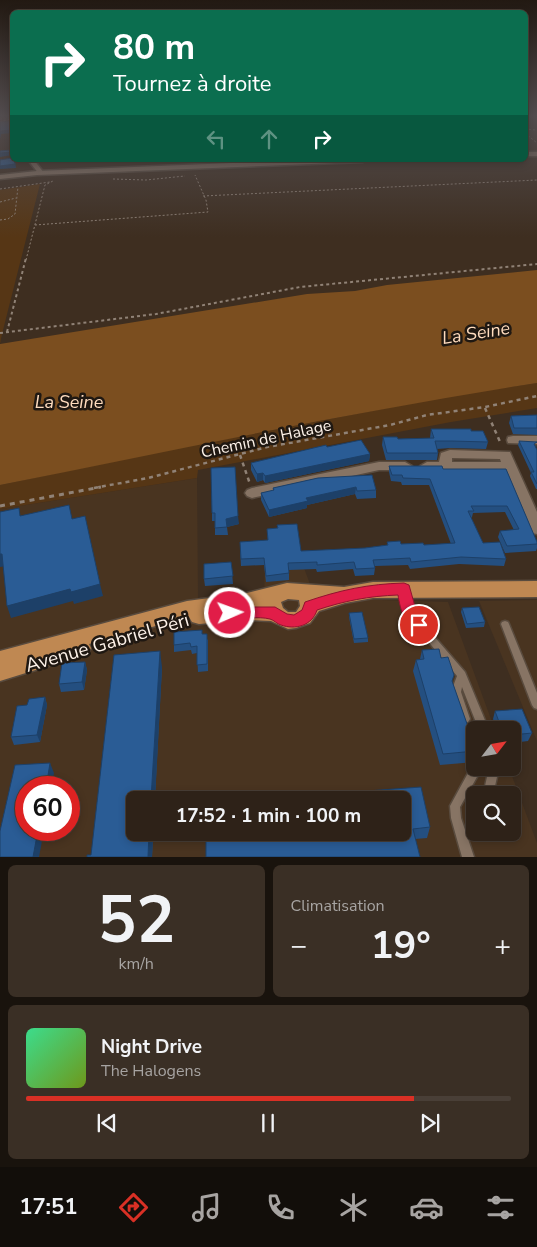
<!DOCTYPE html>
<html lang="fr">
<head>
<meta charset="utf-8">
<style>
  body { margin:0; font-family:"Nunito Sans",sans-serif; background:#3a2f25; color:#f1f3f6; height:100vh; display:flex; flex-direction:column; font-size:19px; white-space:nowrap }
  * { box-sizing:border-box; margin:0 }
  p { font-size:16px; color:#a7a4a2 }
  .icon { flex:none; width:28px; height:28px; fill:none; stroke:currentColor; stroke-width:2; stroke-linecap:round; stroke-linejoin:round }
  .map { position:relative; height:857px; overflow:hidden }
  .panel { display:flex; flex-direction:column; gap:8px; padding:8px; background:#19130d; flex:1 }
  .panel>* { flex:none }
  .hud { position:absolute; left:10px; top:10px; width:518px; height:152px; border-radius:8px; box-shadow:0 2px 8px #0003,0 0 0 1px #493f37; background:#0b6e4f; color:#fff; overflow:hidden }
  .needle { width:32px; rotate:59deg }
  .fabs { position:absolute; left:466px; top:721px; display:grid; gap:10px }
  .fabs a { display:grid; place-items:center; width:55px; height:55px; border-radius:8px; background:#2e2218; box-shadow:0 2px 8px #0003,0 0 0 1px #493f37; font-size:25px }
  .speed { position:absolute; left:15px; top:776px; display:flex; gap:10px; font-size:25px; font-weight:700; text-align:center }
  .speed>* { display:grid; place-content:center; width:65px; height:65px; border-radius:50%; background:#2e2218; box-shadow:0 2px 8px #0003,0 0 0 1px #493f37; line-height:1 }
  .speed .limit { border:8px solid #d22; background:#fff; color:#111 }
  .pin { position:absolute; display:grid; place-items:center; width:42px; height:42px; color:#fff; margin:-21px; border:2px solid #fff; border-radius:50%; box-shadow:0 1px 5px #0007 }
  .me { position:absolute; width:55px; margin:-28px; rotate:88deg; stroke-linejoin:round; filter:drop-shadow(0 0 4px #0008) }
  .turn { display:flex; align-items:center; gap:18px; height:105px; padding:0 20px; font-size:22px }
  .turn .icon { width:65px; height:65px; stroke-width:2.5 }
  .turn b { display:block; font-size:35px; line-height:42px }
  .lanes { display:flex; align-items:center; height:48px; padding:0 20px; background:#0003; justify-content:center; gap:25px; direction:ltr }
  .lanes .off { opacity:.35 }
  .big { font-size:38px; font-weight:700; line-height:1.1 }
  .panel .tile { flex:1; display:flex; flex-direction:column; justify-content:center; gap:8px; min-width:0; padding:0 18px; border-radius:8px; background:#3a2f25 }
  .panel .dial { align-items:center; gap:0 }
  .dial b { font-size:65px; line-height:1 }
  .song { display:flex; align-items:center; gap:15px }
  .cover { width:60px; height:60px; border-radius:8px; background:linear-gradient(135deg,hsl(150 70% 55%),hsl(80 70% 35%)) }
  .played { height:5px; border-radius:2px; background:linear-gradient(90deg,#d93025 80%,#493f37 80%) }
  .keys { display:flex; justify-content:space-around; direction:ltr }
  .heat { display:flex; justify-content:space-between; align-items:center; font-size:28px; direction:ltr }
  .panel .tiles { flex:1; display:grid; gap:8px; grid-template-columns:1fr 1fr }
  .tile:last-child { grid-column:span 2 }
  .trip { position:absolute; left:126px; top:791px; width:285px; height:50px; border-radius:8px; background:#2e2218; box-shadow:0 2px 8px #0003,0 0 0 1px #493f37; font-weight:700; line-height:50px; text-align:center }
  .tab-bar { display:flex; height:80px; justify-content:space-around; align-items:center; background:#120e0a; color:#a7a4a2 }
  .tab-bar .icon { width:35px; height:35px }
  .tab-bar .selected { color:#d93025 }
  .tab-bar b { font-size:22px; color:#f1f3f6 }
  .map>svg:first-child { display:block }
  .built { fill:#493420; fill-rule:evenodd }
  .green { fill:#563615 }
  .water { fill:#7b4e1f }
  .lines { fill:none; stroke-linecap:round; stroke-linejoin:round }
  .lane-casing { stroke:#594b3e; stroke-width:3 }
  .street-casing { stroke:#594b3e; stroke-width:3 }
  .secondary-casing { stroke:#594b3e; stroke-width:3 }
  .primary-casing { stroke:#594b3e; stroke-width:3 }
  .path-far3 { stroke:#908276; stroke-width:1; stroke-dasharray:2 2; stroke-linecap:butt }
  .path-far2 { stroke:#908276; stroke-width:2; stroke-dasharray:3 3; stroke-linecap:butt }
  .path-far1 { stroke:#908276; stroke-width:2.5; stroke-dasharray:4 4; stroke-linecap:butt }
  .path { stroke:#908276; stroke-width:3; stroke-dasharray:5 5; stroke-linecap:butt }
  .lane { fill:#877464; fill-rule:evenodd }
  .street { fill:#877464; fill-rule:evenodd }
  .secondary { fill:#877464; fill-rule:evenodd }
  .primary { fill:#bf8852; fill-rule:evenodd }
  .wall { fill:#244f80 }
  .shaded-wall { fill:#1d4068 }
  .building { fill:#2a5c95; stroke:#1d4068 }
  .route { fill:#e11d48; stroke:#92132f }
  .labels { text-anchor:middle; stroke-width:5; stroke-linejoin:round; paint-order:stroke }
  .street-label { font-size:16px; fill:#fdf2e9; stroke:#1f1812 }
  .water-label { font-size:18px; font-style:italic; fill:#ffdcbe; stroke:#1f1812 }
  .near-street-label { font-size:19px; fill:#fdf2e9; stroke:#1f1812 }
</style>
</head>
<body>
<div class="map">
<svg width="537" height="857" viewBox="0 0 537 857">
  <rect width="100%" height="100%" fill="#3e2e20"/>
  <!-- built -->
  <g class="built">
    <path d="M 197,478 L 198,598 L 203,610 L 264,602 L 265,559 L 300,557 L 315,598 L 448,602 L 495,730 L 475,730 L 475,768 L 509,768 L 537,843 L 537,857 L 0,857 L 0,509 ZM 26,788 L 69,788 L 69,830 L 26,830 ZM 475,795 L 512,795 L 512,832 L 475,832 ZM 135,800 L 402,800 L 402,832 L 135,832 Z"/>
    <path d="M 537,600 L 537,741 L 479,601 Z"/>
  </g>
  <!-- green -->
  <g class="green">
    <path d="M 40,184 L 2,334 L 0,344 L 0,190 Z"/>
    <path d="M 537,383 L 537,408 L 451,422 L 198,470 L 197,478 L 0,509 L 0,485 L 188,446 L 461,394 Z"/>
  </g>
  <!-- water -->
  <path class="water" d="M 537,270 L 537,383 C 357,411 179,449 0,485 L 0,344 L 307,294 L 355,291 L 387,285 Z"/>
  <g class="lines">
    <defs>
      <g id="lane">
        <path d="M 404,587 L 407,588 L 408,590 L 413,612 L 465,672 L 489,730 L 479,730 L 462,687 L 461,692 L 470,719 L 468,722 L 465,723 L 462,722 L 451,692 L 457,676 L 406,615 L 400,590 L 401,588 Z"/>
        <path d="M 505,621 L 508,622 L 509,624 L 537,693 L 537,709 L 534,708 L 532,705 L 501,624 L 502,622 Z"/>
        <path d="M 473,764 L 475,764 L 475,768 L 482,768 L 460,807 L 461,818 L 474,857 L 462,857 L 451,818 L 450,806 Z"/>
        <path d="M 489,768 L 499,768 L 493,795 L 483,795 Z"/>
      </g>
      <g id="street">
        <path d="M 28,160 L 34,160 L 44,173 L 43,174 L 39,174 Z"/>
        <path d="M 513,436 L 537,436 L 537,444 L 508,443 L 507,440 L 508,437 Z"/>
        <path d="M 450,450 L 510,452 L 537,512 L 537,534 L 532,533 L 530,529 L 505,470 L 427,470 L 420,466 L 427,462 L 439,462 L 441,453 ZM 452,458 L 500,459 L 501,462 L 452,462 Z"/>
        <path d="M 379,462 L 405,462 L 412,466 L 405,470 L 379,470 L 252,498 L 247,496 L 245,493 L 247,490 L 252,488 Z"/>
      </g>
      <g id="secondary">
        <rect x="525" y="152" width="12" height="4"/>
        <path d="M 306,160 L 367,160 L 363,162 L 37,175 L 0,179 L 0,175 L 37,171 Z"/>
      </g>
      <path id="primary" d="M 537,581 L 537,597 L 373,598 L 345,603 L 319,611 L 310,623 L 296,628 L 288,629 L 271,621 L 248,620 L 199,624 L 192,622 L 189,617 L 89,644 L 91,648 L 87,654 L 0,681 L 0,651 L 187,601 L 247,593 L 287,583 L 344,587 L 373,582 ZM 288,599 L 299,600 L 300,606 L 296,612 L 288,612 L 283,608 L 281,602 Z"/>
    </defs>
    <!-- lane casing -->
    <use href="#lane" class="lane-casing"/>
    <!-- street casing -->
    <use href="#street" class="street-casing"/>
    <!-- secondary casing -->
    <use href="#secondary" class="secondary-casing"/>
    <!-- primary casing -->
    <use href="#primary" class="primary-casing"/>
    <!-- path-far3 -->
    <g class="path-far3">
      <path d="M 0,119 L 9,119"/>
      <path d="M 0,122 L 10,119"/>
      <path d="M 525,129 L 537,130"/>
      <path d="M 525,133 L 537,143"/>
      <path d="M 113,179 L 146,180 L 185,176"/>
      <path d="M 0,189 L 50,182"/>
      <path d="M 203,196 L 537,180"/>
      <path d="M 0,202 L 16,198"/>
      <path d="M 0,220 L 8,219 L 15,214 L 18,187"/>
      <path d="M 35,225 L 208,212 L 206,200 L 195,175"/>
      <path d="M 26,260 L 45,185 L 53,181"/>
    </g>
    <!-- path-far2 -->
    <g class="path-far2">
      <path d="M 7,332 L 26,258"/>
      <path d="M 0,333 L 156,314 L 300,287 L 537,264"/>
    </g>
    <!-- path-far1 -->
    <g class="path-far1">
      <path d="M 485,408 L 501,444"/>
      <path d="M 240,455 L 250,484"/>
      <path d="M 94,488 L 148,478 L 267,447 L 390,425 L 427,415 L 485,407 L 537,396"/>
    </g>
    <!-- path -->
    <path class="path" d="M 0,506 L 101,487"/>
    <!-- lane -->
    <use href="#lane" class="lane"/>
    <!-- street -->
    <use href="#street" class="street"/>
    <!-- secondary -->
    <use href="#secondary" class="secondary"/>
    <!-- primary -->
    <use href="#primary" class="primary"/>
  </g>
  <!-- wall -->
  <g class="wall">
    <path d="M 537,415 L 537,435 L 513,434 L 509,423 L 511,416 Z"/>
    <path d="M 431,429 L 471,431 L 488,442 L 486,449 L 450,448 L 437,449 L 438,453 L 437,460 L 386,460 L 382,445 L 383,437 L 398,439 L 430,438 Z"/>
    <path d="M 519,441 L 537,446 L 535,447 L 537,450 L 537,489 L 536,489 L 530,476 L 531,473 L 518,445 Z"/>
    <path d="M 327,447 L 370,454 L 369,461 L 265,483 L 263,480 L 257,482 L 251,470 L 251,463 Z"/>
    <path d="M 389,466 L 443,469 L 506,469 L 537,542 L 537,548 L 536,551 L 505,553 L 498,537 L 500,531 L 514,530 L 505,512 L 473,513 L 472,517 L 471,518 L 483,543 L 506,559 L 504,566 L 459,564 L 410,569 L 408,565 L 375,566 L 375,568 L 374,575 L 355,576 L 353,569 L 317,572 L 316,569 L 289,570 L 289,580 L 266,582 L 264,565 L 241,566 L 240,549 L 268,540 L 267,529 L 277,528 L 277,525 L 301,551 L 365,548 L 387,545 L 387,542 L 401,544 L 424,545 L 451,544 L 429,485 L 402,485 L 401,482 L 391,481 L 389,472 Z"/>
    <path d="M 211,468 L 239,524 L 227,527 L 228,535 L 215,535 L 215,521 L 212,521 L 212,513 Z"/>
    <path d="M 318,478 L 376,490 L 376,498 L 357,499 L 355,494 L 307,505 L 307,508 L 269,517 L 261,500 L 261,493 L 273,491 L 273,488 Z"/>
    <path d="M 231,562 L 233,584 L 205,586 L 204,579 Z"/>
    <path d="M 462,608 L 485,622 L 484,627 L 466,628 L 461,612 Z"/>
    <path d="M 349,613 L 368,638 L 368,642 L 354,643 L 349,617 Z"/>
    <path d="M 202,634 L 208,640 L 208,671 L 198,672 L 197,653 L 192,654 L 191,650 L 174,652 L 174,645 Z"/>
    <path d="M 422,650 L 441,658 L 452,681 L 473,741 L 475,743 L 475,762 L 440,765 L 413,671 L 416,660 L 420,659 Z"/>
    <path d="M 85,662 L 87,670 L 84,690 L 61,692 L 59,684 Z"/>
    <path d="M 162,667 L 155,798 L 207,794 L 207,800 L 135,800 L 135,832 L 201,832 L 153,837 L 152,857 L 87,857 L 91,855 Z"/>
    <path d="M 45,697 L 47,705 L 40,742 L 14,745 L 11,737 L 27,705 Z"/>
    <path d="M 495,711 L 532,733 L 528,741 L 512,743 L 512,730 L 497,730 L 493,719 Z"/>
    <path d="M 402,800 L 430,827 L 427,838 L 415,839 Z"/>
  </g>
  <!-- shaded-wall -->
  <g class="shaded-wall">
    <path d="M 12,130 L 12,133 L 1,134 L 0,139 L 0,131 Z"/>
    <path d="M 11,152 L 12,155 L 0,157 L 0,153 Z"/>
    <path d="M 15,160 L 16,168 L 0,169 L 0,166 Z"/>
    <path d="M 370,454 L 369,461 L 265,483 L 265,476 Z"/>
    <path d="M 263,473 L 263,480 L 257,482 L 257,474 Z"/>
    <path d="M 356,487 L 355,494 L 307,505 L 307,508 L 269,517 L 269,510 L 306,498 Z"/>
    <path d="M 238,516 L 239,524 L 227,527 L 226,519 Z"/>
    <path d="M 0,554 L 2,554 L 6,566 L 0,567 Z"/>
    <path d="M 100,584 L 103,596 L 74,604 L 73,601 L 11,618 L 7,606 L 70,589 Z"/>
    <path d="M 160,651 L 162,667 L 155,800 L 151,799 Z"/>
    <path d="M 85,662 L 87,670 L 84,690 L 82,682 Z"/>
    <path d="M 45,697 L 47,705 L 40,742 L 37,735 Z"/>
    <path d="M 50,763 L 54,773 L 51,788 L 46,788 Z"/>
    <path d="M 38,830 L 44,830 L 39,857 L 33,857 Z"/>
    <path d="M 149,832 L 152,832 L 153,837 L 152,857 L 148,857 Z"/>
  </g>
  <!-- building -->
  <g class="building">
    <path d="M 12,121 L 12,130 L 0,131 L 0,122 Z"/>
    <path d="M 12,150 L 12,153 L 11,152 L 0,153 L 0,151 Z"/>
    <path d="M 12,158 L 12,160 L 14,160 L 15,164 L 0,166 L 0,160 Z"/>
    <path d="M 537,415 L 537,428 L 514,428 L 511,416 Z"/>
    <path d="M 431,429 L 471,429 L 471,431 L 483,431 L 488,442 L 452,441 L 435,441 L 438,453 L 387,453 L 383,437 L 397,437 L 398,439 L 434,438 Z"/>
    <path d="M 361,440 L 370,454 L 265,476 L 263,473 L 257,474 L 251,463 L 326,445 L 327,447 Z"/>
    <path d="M 519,441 L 537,442 L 534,444 L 537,450 L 537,484 L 531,472 L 534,472 Z"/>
    <path d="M 389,466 L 442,466 L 443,469 L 506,469 L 537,542 L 537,544 L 507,546 L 500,531 L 519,529 L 507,506 L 471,506 L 474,511 L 468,511 L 483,543 L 500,542 L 506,559 L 461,557 L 411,562 L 410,558 L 373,560 L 375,568 L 356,569 L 354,562 L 317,565 L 317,562 L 288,563 L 289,573 L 266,576 L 264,558 L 241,559 L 240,542 L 268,540 L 267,529 L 278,528 L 277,525 L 297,524 L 301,551 L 365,548 L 388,545 L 387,542 L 400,541 L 401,544 L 423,543 L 424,545 L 455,543 L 430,479 L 403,478 L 402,475 L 392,475 Z"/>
    <path d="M 235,467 L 238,516 L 226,519 L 227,527 L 215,528 L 215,513 L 212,513 L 211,468 Z"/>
    <path d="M 372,475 L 376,490 L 357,491 L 356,487 L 306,498 L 308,501 L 269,510 L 261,493 L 274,490 L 273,488 L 318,478 Z"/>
    <path d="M 69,505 L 72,519 L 85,516 L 100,584 L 71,592 L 70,589 L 7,606 L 2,554 L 0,554 L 0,512 L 19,508 L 20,516 Z"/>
    <path d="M 231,562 L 233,576 L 204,579 L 204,564 Z"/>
    <path d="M 479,607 L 485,622 L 467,624 L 462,608 Z"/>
    <path d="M 362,612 L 368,638 L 354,639 L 349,613 Z"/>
    <path d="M 202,630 L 202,634 L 207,634 L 207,664 L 197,665 L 197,646 L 191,647 L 190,643 L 174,645 L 174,632 Z"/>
    <path d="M 439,649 L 441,658 L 448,657 L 454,675 L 452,681 L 473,741 L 475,743 L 475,751 L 443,754 L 416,660 L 424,659 L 422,650 Z"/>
    <path d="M 160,651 L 151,799 L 207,794 L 206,800 L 135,800 L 135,832 L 149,832 L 148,857 L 87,857 L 87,855 L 91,855 L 114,655 Z"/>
    <path d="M 85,662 L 82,682 L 59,684 L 62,663 Z"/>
    <path d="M 45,697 L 37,735 L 11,737 L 17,706 L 27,705 L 29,699 Z"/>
    <path d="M 522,709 L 532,733 L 512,735 L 512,730 L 502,730 L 495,711 Z"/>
    <path d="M 50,763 L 46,788 L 26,788 L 26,830 L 38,830 L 33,857 L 0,857 L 0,831 L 15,765 Z"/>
    <path d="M 421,787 L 430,827 L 413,829 L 420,857 L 206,857 L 206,832 L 402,832 L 402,800 L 246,800 Z"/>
  </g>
  <!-- sky -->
  <linearGradient id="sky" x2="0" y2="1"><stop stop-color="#221912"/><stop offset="0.49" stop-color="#524c4e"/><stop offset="1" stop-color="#524c4e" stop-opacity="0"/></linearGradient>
  <rect width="537" height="237" fill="url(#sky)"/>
  <!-- route -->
  <path class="route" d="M 404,583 L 409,585 L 416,610 L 427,625 L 425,630 C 406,636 400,608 398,595 C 369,596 344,601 317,610 C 312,626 295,630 281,625 C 277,624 274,620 270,619 C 258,616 242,619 230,619 L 224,617 L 222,613 L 224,609 L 230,607 L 275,607 L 287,614 L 294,615 L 302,610 L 305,602 C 340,590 368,584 404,583 Z"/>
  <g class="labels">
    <!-- street labels -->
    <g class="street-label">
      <text transform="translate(266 438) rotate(-12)" y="6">Chemin de Halage</text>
    </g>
    <!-- water labels -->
    <g class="water-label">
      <text transform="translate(476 333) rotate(-9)" y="6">La Seine</text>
      <text x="69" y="408">La Seine</text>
    </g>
    <!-- near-street labels -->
    <g class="near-street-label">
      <text transform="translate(107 642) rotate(-16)" y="7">Avenue Gabriel Péri</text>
    </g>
  </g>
</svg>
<div class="fabs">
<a><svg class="needle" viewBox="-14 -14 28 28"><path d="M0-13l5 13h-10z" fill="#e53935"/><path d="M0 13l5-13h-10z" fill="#a7a4a2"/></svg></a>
<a><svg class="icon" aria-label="search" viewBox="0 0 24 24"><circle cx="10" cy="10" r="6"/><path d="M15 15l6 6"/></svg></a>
</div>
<div class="speed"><div class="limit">60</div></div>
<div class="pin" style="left:419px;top:625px;background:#d93025"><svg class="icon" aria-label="arrive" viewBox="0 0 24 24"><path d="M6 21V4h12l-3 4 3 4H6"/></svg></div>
<svg class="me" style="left:230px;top:613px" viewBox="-20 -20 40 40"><circle r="17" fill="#e11d48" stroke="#fff" stroke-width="3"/><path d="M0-11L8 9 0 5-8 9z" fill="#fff"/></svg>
<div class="trip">17:52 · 1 min · 100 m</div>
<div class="hud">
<div class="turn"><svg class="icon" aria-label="right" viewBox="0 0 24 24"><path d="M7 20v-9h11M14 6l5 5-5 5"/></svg><div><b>80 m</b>Tournez à droite</div></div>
<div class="lanes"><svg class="icon off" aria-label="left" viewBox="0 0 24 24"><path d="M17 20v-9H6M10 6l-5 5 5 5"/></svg><svg class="icon off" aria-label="ahead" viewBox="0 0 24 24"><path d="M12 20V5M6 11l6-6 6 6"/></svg><svg class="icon" aria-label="right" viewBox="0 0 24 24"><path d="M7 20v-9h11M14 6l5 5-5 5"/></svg></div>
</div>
</div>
<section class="panel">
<div class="tiles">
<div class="tile dial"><b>52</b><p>km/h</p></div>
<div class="tile"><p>Climatisation</p>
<div class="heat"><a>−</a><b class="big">19°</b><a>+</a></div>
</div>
<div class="tile">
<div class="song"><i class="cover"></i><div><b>Night Drive</b><p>The Halogens</p></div></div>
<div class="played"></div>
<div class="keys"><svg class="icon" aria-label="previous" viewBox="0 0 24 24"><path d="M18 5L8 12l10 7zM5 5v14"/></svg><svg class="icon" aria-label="pause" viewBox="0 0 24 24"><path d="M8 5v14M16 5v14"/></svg><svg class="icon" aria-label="next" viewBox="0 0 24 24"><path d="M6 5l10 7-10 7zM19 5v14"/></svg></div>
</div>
</div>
</section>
<nav class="tab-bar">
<b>17:51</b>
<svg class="icon selected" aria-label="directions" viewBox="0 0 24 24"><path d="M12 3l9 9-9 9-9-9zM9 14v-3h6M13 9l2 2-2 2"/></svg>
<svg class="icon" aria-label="music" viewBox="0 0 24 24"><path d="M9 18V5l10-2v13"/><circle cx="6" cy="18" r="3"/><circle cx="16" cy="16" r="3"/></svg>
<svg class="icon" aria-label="phone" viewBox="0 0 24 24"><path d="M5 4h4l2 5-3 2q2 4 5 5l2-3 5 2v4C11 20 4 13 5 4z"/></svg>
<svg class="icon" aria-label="climate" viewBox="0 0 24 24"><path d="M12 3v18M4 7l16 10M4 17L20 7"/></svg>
<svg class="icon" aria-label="car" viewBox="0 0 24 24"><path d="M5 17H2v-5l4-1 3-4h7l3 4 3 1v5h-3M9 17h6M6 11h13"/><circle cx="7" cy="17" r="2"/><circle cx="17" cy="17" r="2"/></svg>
<svg class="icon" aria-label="filters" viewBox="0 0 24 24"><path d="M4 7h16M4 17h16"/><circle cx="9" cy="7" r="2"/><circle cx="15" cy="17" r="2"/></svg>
</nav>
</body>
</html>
